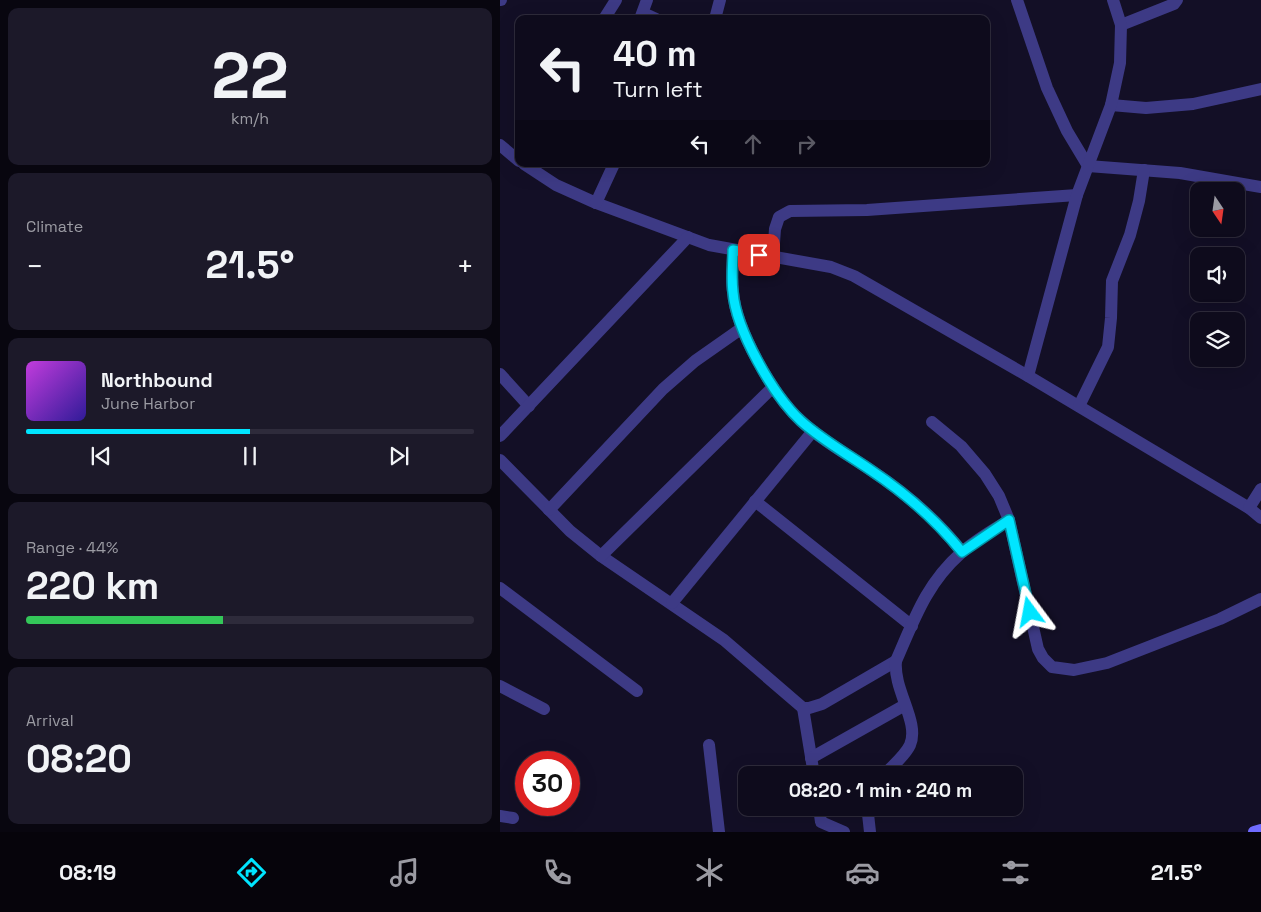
<!DOCTYPE html>
<html lang="en">
<head>
<meta charset="utf-8">
<style>
  body { margin:0; font-family:"Space Grotesk",sans-serif; background:#1c1929; color:#f1f3f6; height:100vh; display:flex; flex-direction:column; font-size:19px; white-space:nowrap }
  * { box-sizing:border-box; margin:0 }
  p { font-size:16px; color:#9b9ba3 }
  .icon { flex:none; width:28px; height:28px; fill:none; stroke:currentColor; stroke-width:2; stroke-linecap:round; stroke-linejoin:round }
  .map { position:relative; flex:1; overflow:hidden }
  .panel { display:flex; flex-direction:column; gap:8px; padding:8px; background:#08060f; width:500px }
  .panel>* { flex:none }
  .hud { position:absolute; left:15px; top:15px; width:475px; height:152px; border-radius:10px; box-shadow:0 5px 20px #0002,0 0 0 1px #2e2b3b; background:#0e0b1c; color:#f1f3f6; overflow:hidden }
  .needle { width:32px; rotate:167deg }
  .buttons { position:absolute; left:690px; top:182px; display:grid; gap:10px }
  .buttons a { display:grid; place-items:center; width:55px; height:55px; border-radius:10px; background:#0e0b1c; box-shadow:0 5px 20px #0002,0 0 0 1px #2e2b3b; font-size:25px }
  .speed { position:absolute; left:15px; top:751px; display:flex; gap:10px; font-size:25px; font-weight:700; text-align:center }
  .speed>* { display:grid; place-content:center; width:65px; height:65px; border-radius:50%; background:#0e0b1c; box-shadow:0 5px 20px #0002,0 0 0 1px #2e2b3b; line-height:1 }
  .speed .limit { border:8px solid #d22; background:#fff; color:#111 }
  .pin { position:absolute; display:grid; place-items:center; width:42px; height:42px; color:#fff; margin:-21px; border-radius:10px; box-shadow:0 2px 8px #0006 }
  .me { position:absolute; width:55px; margin:-28px; rotate:347deg; stroke-linejoin:round; filter:drop-shadow(0 0 4px #0008) }
  .turn { display:flex; align-items:center; gap:18px; height:105px; padding:0 15px; font-size:22px }
  .turn .icon { width:65px; height:65px; stroke-width:2.5 }
  .turn b { display:block; font-size:35px; line-height:42px }
  .lanes { display:flex; align-items:center; height:48px; padding:0 15px; background:#0003; justify-content:center; gap:25px; direction:ltr }
  .lanes .off { opacity:.35 }
  .big { font-size:38px; font-weight:700; line-height:1.1 }
  .panel .tile { flex:1; display:flex; flex-direction:column; justify-content:center; gap:8px; min-width:0; padding:0 18px; border-radius:10px; background:#1c1929 }
  .panel .dial { align-items:center; gap:0 }
  .dial b { font-size:65px; line-height:1 }
  .song { display:flex; align-items:center; gap:15px }
  .cover { width:60px; height:60px; border-radius:8px; background:linear-gradient(135deg,hsl(290 70% 55%),hsl(250 70% 35%)) }
  .played { height:5px; border-radius:2px; background:linear-gradient(90deg,#00e5ff 50%,#2e2b3b 50%) }
  .keys { display:flex; justify-content:space-around; direction:ltr }
  .heat { display:flex; justify-content:space-between; align-items:center; font-size:28px; direction:ltr }
  .charge { height:8px; border-radius:4px; background:linear-gradient(90deg,#34c759 44%,#2e2b3b 0) }
  .trip { position:absolute; left:238px; top:766px; width:285px; height:50px; border-radius:10px; background:#0e0b1c; box-shadow:0 5px 20px #0002,0 0 0 1px #2e2b3b; font-weight:700; line-height:50px; text-align:center }
  .tabs { display:flex; height:80px; justify-content:space-around; align-items:center; background:#06040b; color:#9b9ba3 }
  .tabs .icon { width:35px; height:35px }
  .tabs .selected { color:#00e5ff }
  .tabs b { font-size:22px; color:#f1f3f6 }
  main { display:flex; flex:1; min-height:0 }
  .map>svg:first-child { display:block }
  .lines { fill:none; stroke-linecap:round; stroke-linejoin:round }
  .street { stroke:#3d3a85; stroke-width:12 }
  .secondary { stroke:#6f6bff; stroke-width:12 }
  .route-casing { stroke:#0095a6; stroke-width:12 }
  .route { stroke:#00e5ff; stroke-width:9 }
</style>
</head>
<body>
<main>
<section class="panel">
<div class="tile dial"><b>22</b><p>km/h</p></div>
<div class="tile"><p>Climate</p>
<div class="heat"><a>−</a><b class="big">21.5°</b><a>+</a></div>
</div>
<div class="tile">
<div class="song"><i class="cover"></i><div><b>Northbound</b><p>June Harbor</p></div></div>
<div class="played"></div>
<div class="keys"><svg class="icon" aria-label="previous" viewBox="0 0 24 24"><path d="M18 5L8 12l10 7zM5 5v14"/></svg><svg class="icon" aria-label="pause" viewBox="0 0 24 24"><path d="M8 5v14M16 5v14"/></svg><svg class="icon" aria-label="next" viewBox="0 0 24 24"><path d="M6 5l10 7-10 7zM19 5v14"/></svg></div>
</div>
<div class="tile"><p>Range · 44%</p><b class="big">220 km</b><div class="charge"></div></div>
<div class="tile"><p>Arrival</p><b class="big">08:20</b></div>
</section>
<div class="map">
<svg width="761" height="832" viewBox="0 0 761 832">
  <rect width="100%" height="100%" fill="#130f26"/>
  <g class="lines">
    <!-- street -->
    <g class="street">
      <path d="M 0,0 L 1,0"/>
      <path d="M 517,0 L 547,88 L 567,131 L 588,166 L 680,173 L 761,187"/>
      <path d="M 143,13 L 156,19"/>
      <path d="M 104,19 L 116,0"/>
      <path d="M 140,19 L 147,0"/>
      <path d="M 215,19 L 220,0"/>
      <path d="M 621,25 L 674,4 L 677,0"/>
      <path d="M 611,105 L 646,108 L 693,104 L 761,89"/>
      <path d="M 0,145 L 19,161"/>
      <path d="M 24,164 L 56,185 L 96,203 L 209,245 L 331,267 L 354,276 L 528,376 L 749,508 L 761,518"/>
      <path d="M 96,203 L 114,164"/>
      <path d="M 233,250 C 233,264 231,278 233,292 C 236,330 273,395 301,421 C 322,441 349,455 372,471 C 405,493 438,521 462,552"/>
      <path d="M 273,257 L 275,229 L 279,217 L 290,211 L 367,210 L 577,195"/>
      <path d="M 0,374 L 29,406"/>
      <path d="M 528,376 L 577,195 L 611,105 L 620,63 L 621,25 L 613,0"/>
      <path d="M 579,406 L 608,347 L 611,318 L 612,281 L 630,235 L 639,201 L 644,170"/>
      <path d="M 432,422 L 461,446 L 485,474 L 499,496 L 509,520 L 538,649 L 543,658 L 552,667 L 574,670 L 607,663 L 720,619 L 761,599"/>
      <path d="M 0,436 L 188,237"/>
      <path d="M 0,460 L 70,531 L 101,556 L 224,640 L 303,708 L 309,708 L 322,704 L 396,661"/>
      <path d="M 255,501 L 412,626"/>
      <path d="M 749,508 L 761,489"/>
      <path d="M 49,510 L 163,389 L 195,361 L 242,328"/>
      <path d="M 101,556 L 273,387"/>
      <path d="M 0,588 L 137,691"/>
      <path d="M 172,603 L 313,431"/>
      <path d="M 0,686 L 44,709"/>
      <path d="M 303,708 L 314,775"/>
      <path d="M 209,745 L 219,832"/>
      <path d="M 311,758 L 405,705"/>
      <path d="M 384,775 C 392,766 405,756 410,745 C 420,722 393,690 396,661 C 414,620 426,584 461,553 C 475,540 493,530 509,520"/>
      <path d="M 319,808 L 321,822 L 344,832"/>
      <path d="M 369,808 L 368,814 L 370,832"/>
      <path d="M 0,816 L 13,818"/>
    </g>
    <!-- secondary -->
    <path class="secondary" d="M 754,832 L 761,830"/>
  </g>
  <g class="lines">
    <defs>
      <path id="route" d="M 259,255 L 233,250 C 233,264 231,278 233,292 C 236,330 273,395 301,421 C 322,440 349,455 372,471 C 405,493 437,521 462,552 L 509,520 L 530,612"/>
    </defs>
    <!-- route casing -->
    <use href="#route" class="route-casing"/>
    <!-- route -->
    <use href="#route" class="route"/>
  </g>
</svg>
<div class="buttons">
<a><svg class="needle" viewBox="-14 -14 28 28"><path d="M0-13l5 13h-10z" fill="#e53935"/><path d="M0 13l5-13h-10z" fill="#9b9ba3"/></svg></a>
<a><svg class="icon" aria-label="sound" viewBox="0 0 24 24"><path d="M4 9h4l5-4v14l-5-4H4zM17 9q2 3 0 6"/></svg></a>
<a><svg class="icon" aria-label="layers" viewBox="0 0 24 24"><path d="M12 4l9 5-9 5-9-5zM3 14l9 5 9-5"/></svg></a>
</div>
<div class="speed"><div class="limit">30</div></div>
<div class="pin" style="left:259px;top:255px;background:#d93025"><svg class="icon" aria-label="arrive" viewBox="0 0 24 24"><path d="M6 21V4h12l-3 4 3 4H6"/></svg></div>
<svg class="me" style="left:530px;top:612px" viewBox="-20 -20 40 40"><path d="M0-17L14 15 0 8-14 15z" fill="#00e5ff" stroke="#fff" stroke-width="4"/></svg>
<div class="trip">08:20 · 1 min · 240 m</div>
<div class="hud">
<div class="turn"><svg class="icon" aria-label="left" viewBox="0 0 24 24"><path d="M17 20v-9H6M10 6l-5 5 5 5"/></svg><div><b>40 m</b>Turn left</div></div>
<div class="lanes"><svg class="icon" aria-label="left" viewBox="0 0 24 24"><path d="M17 20v-9H6M10 6l-5 5 5 5"/></svg><svg class="icon off" aria-label="ahead" viewBox="0 0 24 24"><path d="M12 20V5M6 11l6-6 6 6"/></svg><svg class="icon off" aria-label="right" viewBox="0 0 24 24"><path d="M7 20v-9h11M14 6l5 5-5 5"/></svg></div>
</div>
</div>
</main>
<nav class="tabs">
<b>08:19</b>
<svg class="icon selected" aria-label="directions" viewBox="0 0 24 24"><path d="M12 3l9 9-9 9-9-9zM9 14v-3h6M13 9l2 2-2 2"/></svg>
<svg class="icon" aria-label="music" viewBox="0 0 24 24"><path d="M9 18V5l10-2v13"/><circle cx="6" cy="18" r="3"/><circle cx="16" cy="16" r="3"/></svg>
<svg class="icon" aria-label="phone" viewBox="0 0 24 24"><path d="M5 4h4l2 5-3 2q2 4 5 5l2-3 5 2v4C11 20 4 13 5 4z"/></svg>
<svg class="icon" aria-label="climate" viewBox="0 0 24 24"><path d="M12 3v18M4 7l16 10M4 17L20 7"/></svg>
<svg class="icon" aria-label="car" viewBox="0 0 24 24"><path d="M5 17H2v-5l4-1 3-4h7l3 4 3 1v5h-3M9 17h6M6 11h13"/><circle cx="7" cy="17" r="2"/><circle cx="17" cy="17" r="2"/></svg>
<svg class="icon" aria-label="filters" viewBox="0 0 24 24"><path d="M4 7h16M4 17h16"/><circle cx="9" cy="7" r="2"/><circle cx="15" cy="17" r="2"/></svg>
<b>21.5°</b>
</nav>
</body>
</html>
